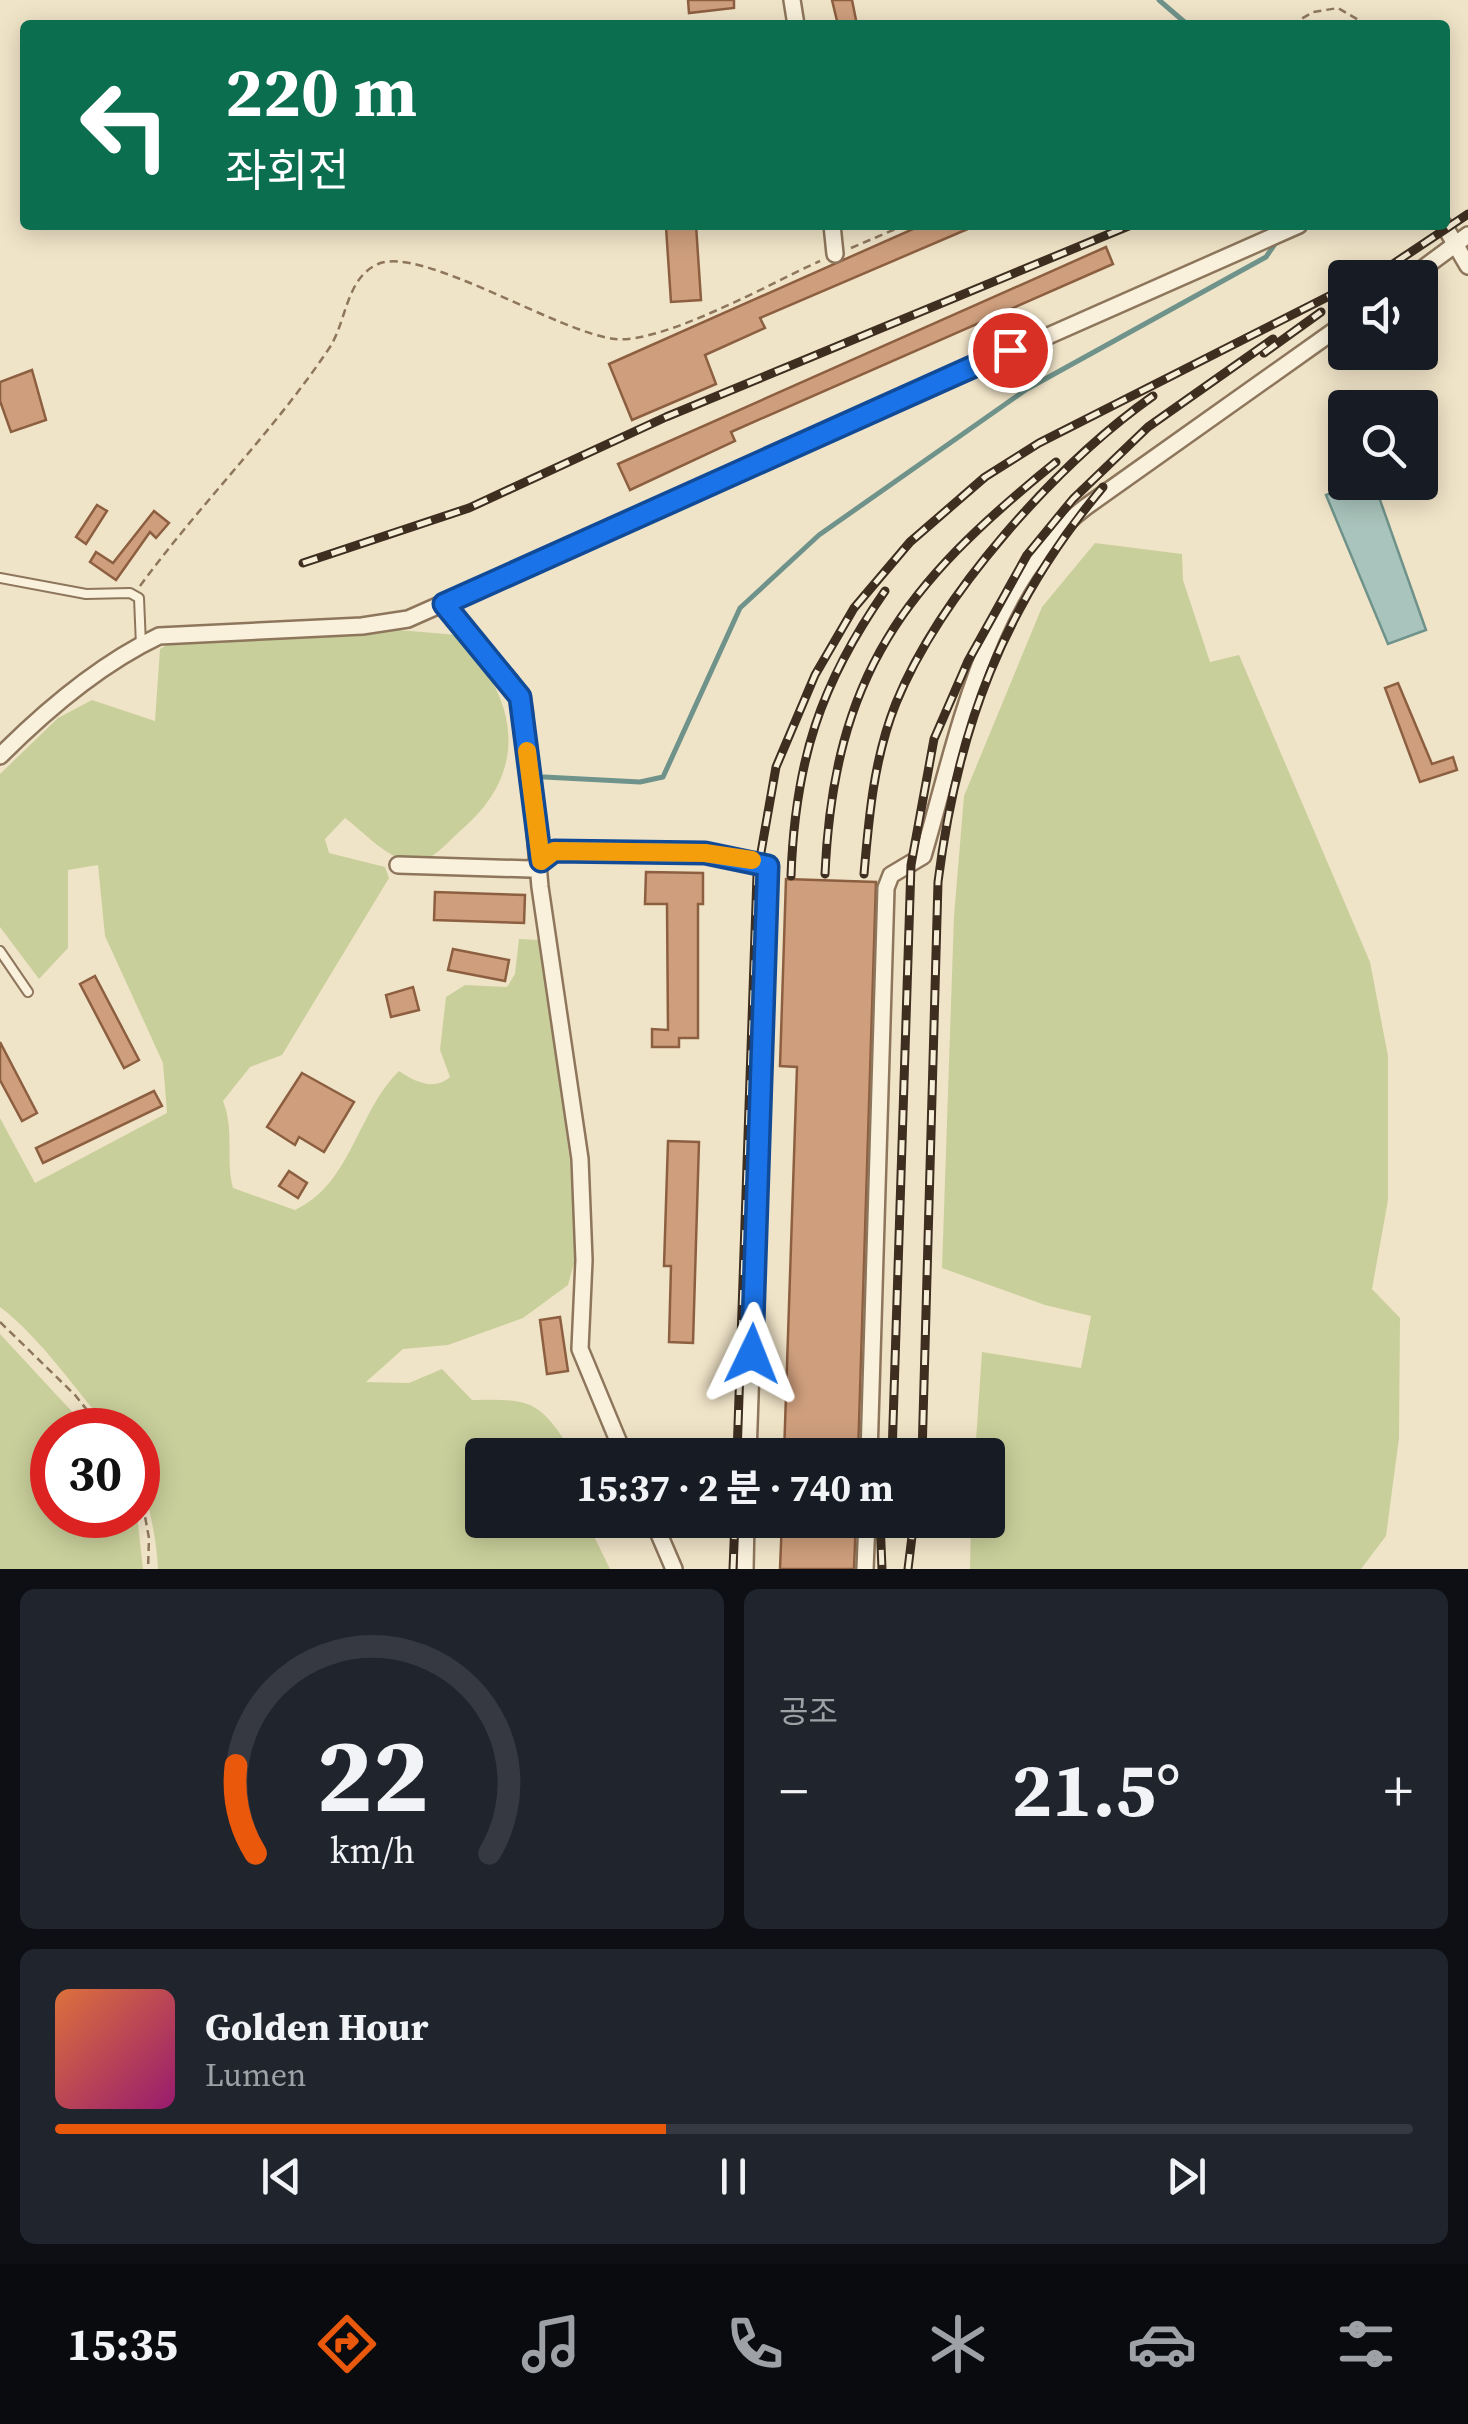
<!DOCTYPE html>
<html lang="ko">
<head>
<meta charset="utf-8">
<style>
  body { margin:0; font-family:"Source Serif 4","Noto Sans KR",serif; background:#20242c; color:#f1f3f6; height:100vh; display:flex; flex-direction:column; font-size:38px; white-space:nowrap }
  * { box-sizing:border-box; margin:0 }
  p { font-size:32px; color:#9ea1a6 }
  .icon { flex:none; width:55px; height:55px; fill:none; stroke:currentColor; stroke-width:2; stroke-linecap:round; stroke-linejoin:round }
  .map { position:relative; height:1569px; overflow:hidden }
  .drawer { display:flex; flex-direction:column; gap:20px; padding:20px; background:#0d0f14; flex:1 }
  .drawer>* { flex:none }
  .top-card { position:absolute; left:20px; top:20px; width:1430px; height:210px; border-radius:10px; box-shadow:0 5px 25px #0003; background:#0b6e4f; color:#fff; overflow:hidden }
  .buttons { position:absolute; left:1328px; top:260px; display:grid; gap:20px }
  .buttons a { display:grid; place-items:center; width:110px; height:110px; border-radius:10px; background:#171b24; box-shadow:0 5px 25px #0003; font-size:50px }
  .speed { position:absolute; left:30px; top:1408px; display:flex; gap:20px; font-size:50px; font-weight:700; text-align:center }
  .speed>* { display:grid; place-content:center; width:130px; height:130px; border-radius:50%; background:#171b24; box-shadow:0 5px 25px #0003; line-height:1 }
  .speed .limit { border:15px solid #d22; background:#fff; color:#111 }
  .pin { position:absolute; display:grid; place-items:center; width:85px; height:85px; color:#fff; margin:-42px; border:5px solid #fff; border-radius:50%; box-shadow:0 2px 10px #0007 }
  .me { position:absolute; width:110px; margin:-55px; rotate:2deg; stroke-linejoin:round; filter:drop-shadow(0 0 8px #0008) }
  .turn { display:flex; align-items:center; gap:35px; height:210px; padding:0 40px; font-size:45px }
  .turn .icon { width:130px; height:130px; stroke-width:2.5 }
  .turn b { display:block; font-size:70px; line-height:85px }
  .big { font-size:75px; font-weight:700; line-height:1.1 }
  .drawer .tile { flex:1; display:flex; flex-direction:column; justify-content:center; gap:15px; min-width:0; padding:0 35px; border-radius:15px; background:#20242c }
  .drawer .dial { align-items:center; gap:0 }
  .dial svg { height:260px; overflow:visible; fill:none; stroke:#363941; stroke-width:7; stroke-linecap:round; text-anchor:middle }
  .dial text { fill:#f1f3f6; stroke:none }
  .song { display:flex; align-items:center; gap:30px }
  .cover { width:120px; height:120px; border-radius:15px; background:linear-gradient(135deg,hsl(20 70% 55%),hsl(320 70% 35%)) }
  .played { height:10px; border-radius:5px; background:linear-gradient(90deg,#ea580c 45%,#363941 45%) }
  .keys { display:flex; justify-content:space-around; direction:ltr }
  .heat { display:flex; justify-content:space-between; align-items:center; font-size:55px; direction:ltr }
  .drawer .tiles { flex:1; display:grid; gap:20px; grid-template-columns:1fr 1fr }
  .tile:last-child { grid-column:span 2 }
  .trip { position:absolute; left:465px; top:1438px; width:540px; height:100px; border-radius:10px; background:#171b24; box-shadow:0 5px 25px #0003; font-weight:700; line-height:100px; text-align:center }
  .menu { display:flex; height:160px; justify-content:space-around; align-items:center; background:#090b0e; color:#9ea1a6 }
  .menu .icon { width:70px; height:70px }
  .menu .current { color:#ea580c }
  .menu b { font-size:45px; color:#f1f3f6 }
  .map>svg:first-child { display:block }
  .green { fill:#c9cf9b }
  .water { fill:#a9c4bc; stroke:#6f938a; stroke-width:2.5 }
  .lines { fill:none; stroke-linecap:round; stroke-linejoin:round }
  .stream { stroke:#6f938a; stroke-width:5 }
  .building { fill:#cf9f7d; stroke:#8d5f41; stroke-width:2.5 }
  .lane-casing { stroke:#8d765c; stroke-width:12 }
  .street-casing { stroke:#8d765c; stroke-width:20 }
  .path { stroke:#8d765c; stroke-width:2.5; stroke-dasharray:8 5; stroke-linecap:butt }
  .lane { stroke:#faf1dc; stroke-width:8 }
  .street { stroke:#faf1dc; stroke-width:15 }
  .rail-casing { stroke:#3d2e20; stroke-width:9 }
  .rail { stroke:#f7eed8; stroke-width:5; stroke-dasharray:15; stroke-linecap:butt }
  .route-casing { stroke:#114b97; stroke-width:25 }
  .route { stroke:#1a73e8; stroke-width:18 }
  .slow { stroke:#f59e0b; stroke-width:18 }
</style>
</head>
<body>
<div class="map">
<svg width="1468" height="1569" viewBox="0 0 1468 1569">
  <rect width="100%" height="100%" fill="#f0e4c8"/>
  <!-- green -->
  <g class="green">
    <path d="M 1095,543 L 1182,554 L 1183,580 L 1210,662 L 1239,655 L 1370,962 L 1388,1056 L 1388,1200 L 1372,1289 L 1400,1318 L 1399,1438 L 1386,1536 L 1361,1569 L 970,1569 L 971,1520 L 988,1520 L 988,1455 L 975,1455 L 982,1352 L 1081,1368 L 1091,1316 L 1045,1305 L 942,1268 L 954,916 L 964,796 L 1042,607 Z"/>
    <path d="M 398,630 L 458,635 C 518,699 532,771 459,832 C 448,842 431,862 416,862 C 391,863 364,832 345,818 L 325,839 L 329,853 L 385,867 L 389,878 L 282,1055 L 250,1067 L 223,1101 C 235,1132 225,1157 233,1188 L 295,1210 C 352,1183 357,1112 399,1071 C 415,1082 434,1091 450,1077 L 440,1050 L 446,997 L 465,985 L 507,987 L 515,974 L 519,939 L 540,940 L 570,1162 L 576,1256 L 568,1285 L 523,1318 L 448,1345 L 403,1349 L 366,1382 L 409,1383 L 442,1369 L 472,1400 C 535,1398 541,1403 574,1455 L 482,1455 L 482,1520 L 586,1520 L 610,1569 L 158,1569 C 156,1521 138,1477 138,1430 L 111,1430 C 74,1389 43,1340 0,1307 L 0,1118 L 35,1183 L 167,1113 L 163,1063 L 105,936 L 98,865 L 68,870 L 68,948 L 39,979 L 0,927 L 0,774 L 58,718 L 92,700 L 155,721 L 160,649 L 174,641 L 331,637 Z"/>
    <path d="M 0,1334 L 89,1430 L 52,1430 L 52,1515 L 137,1515 L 143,1569 L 0,1569 Z"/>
  </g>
  <!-- water -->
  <path class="water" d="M 1359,483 L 1374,483 L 1426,630 L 1388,644 L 1326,495 Z"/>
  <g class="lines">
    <!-- stream -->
    <g class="stream">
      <path d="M 1159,0 L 1188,25"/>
      <path d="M 544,777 L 640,782 L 663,777 L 740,608 L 819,535 L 1027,389 L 1266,257 L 1277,241 L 1271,225"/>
    </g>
  </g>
  <!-- building -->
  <g class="building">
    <path d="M 688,0 L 734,0 L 734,8 L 689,13 Z"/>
    <path d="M 832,0 L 852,0 L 857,25 L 838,25 Z"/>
    <path d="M 696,225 L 701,300 L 671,302 L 666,227 Z"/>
    <path d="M 922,225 L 977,225 L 760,318 L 765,328 L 705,355 L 716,384 L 632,420 L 609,364 Z"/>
    <path d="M 1106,247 L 1113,264 L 731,432 L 735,441 L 630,490 L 618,464 Z"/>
    <path d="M 32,370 L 46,420 L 11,432 L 0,401 L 0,382 Z"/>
    <path d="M 97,505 L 107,511 L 86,544 L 76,537 Z"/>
    <path d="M 154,511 L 169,523 L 156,538 L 150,532 L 116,580 L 90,562 L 96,552 L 113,563 Z"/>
    <path d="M 1398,683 L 1432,764 L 1453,757 L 1457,770 L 1420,782 L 1385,688 Z"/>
    <path d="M 646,872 L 703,873 L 703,904 L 698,904 L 698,1038 L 679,1038 L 679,1047 L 652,1047 L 652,1029 L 668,1030 L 667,904 L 645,904 Z"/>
    <path d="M 786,879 L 876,882 L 858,1455 L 784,1455 L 797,1067 L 780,1066 Z"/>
    <path d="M 435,892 L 525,895 L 524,923 L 434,920 Z"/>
    <path d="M 453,949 L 509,960 L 505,981 L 448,970 Z"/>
    <path d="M 95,976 L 139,1060 L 124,1068 L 80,984 Z"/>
    <path d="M 413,987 L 419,1010 L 391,1017 L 386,995 Z"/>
    <path d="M 0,1042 L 37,1113 L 22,1121 L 0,1080 Z"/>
    <path d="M 302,1073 L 354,1102 L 324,1152 L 299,1137 L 295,1145 L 267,1127 Z"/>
    <path d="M 154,1091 L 162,1106 L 43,1163 L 36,1148 Z"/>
    <path d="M 668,1141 L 699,1142 L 693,1343 L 669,1342 L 671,1266 L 664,1266 Z"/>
    <path d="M 289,1171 L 307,1183 L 298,1198 L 279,1186 Z"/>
    <path d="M 560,1317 L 568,1371 L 547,1374 L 540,1320 Z"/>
    <path d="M 782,1520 L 856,1520 L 854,1569 L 780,1569 Z"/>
  </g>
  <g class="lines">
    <defs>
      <g id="lane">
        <path d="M 0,578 L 86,594 L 130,593 L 139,598 L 141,645"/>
        <path d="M 0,951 L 28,992"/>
      </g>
      <g id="street">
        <path d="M 792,0 L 796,25"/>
        <path d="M 832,225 L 835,254"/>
        <path d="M 1444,225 L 1468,266"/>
        <path d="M 1410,278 L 1468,235"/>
        <path d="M 444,604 L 510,681 L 524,709 L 540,887 L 580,1159 L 584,1260 L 580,1349 L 624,1455"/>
        <path d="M 0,756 C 46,710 100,664 159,636 L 362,626 L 408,619 L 1299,225"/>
        <path d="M 398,865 L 530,869 L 554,851 L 705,853 L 768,866 L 748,1455"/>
        <path d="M 869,1455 L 886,888 L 891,875 L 923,856 C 957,742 985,582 1087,506 L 1345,323"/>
        <path d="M 653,1520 L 674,1569"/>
        <path d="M 745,1569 L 746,1520"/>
        <path d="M 865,1569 L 867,1520"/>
      </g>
    </defs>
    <!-- lane casing -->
    <use href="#lane" class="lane-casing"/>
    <!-- street casing -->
    <use href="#street" class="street-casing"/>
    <!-- path -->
    <g class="path">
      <path d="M 1291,25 L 1313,12 L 1338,8 L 1362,22"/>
      <path d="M 851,248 L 905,225"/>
      <path d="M 140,586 C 200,504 274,431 330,347 C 347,320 346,278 378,264 C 421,245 559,333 615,339 C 663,344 773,282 820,261"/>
      <path d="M 0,1322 L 75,1395 L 103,1430"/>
      <path d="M 138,1479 L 149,1538 L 148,1569"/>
    </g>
    <!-- lane -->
    <use href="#lane" class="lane"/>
    <!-- street -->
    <use href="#street" class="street"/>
    <defs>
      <g id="rail">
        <path d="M 1372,278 L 1468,214"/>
        <path d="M 1264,353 L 1321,312"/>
        <path d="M 303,563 L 469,508 L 666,417 L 1131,225"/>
        <path d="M 825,874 C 834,674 905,584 1056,462"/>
        <path d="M 864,874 C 869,815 874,758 896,703 C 941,593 1057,464 1153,396"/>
        <path d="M 791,876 C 795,762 820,684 885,591"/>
        <path d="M 737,1455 L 757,875 L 776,767 L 815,675 L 854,608 L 910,542 L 985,477 L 1039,443 L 1345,288"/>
        <path d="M 892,1455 L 911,865 L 934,739 L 968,661 L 1027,555 L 1073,499 L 1148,427 L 1273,339"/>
        <path d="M 922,1455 L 938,882 C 957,730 1003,606 1103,487"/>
        <path d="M 880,1520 L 882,1569"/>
        <path d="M 733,1569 L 735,1520"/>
        <path d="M 908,1569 L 914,1520"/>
      </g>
    </defs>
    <!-- rail casing -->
    <use href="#rail" class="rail-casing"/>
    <!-- rail -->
    <use href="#rail" class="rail"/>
  </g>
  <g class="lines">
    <defs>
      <path id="route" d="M 752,1354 L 768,866 L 705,853 L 554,851 L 541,861 L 520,697 L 444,604 L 1010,350"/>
    </defs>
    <!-- route casing -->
    <use href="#route" class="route-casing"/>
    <!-- route -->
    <use href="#route" class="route"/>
    <!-- slow -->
    <path class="slow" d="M 527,751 L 541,861 L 554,851 L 705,853 L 752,860"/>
  </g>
</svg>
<div class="buttons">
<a><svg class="icon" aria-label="sound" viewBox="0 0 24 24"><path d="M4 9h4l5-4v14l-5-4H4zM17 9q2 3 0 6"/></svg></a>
<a><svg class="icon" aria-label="search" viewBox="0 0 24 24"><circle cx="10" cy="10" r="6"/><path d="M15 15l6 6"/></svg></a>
</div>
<div class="speed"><div class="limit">30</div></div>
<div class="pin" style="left:1010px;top:350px;background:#d93025"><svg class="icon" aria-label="arrive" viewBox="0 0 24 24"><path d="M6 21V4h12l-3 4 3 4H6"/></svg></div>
<svg class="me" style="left:752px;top:1354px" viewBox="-20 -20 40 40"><path d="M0-17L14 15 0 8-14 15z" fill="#1a73e8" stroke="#fff" stroke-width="4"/></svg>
<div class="trip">15:37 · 2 분 · 740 m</div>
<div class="top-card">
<div class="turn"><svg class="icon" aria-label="left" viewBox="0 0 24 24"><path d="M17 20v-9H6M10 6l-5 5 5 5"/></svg><div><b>220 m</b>좌회전</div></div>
</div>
</div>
<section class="drawer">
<div class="tiles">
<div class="tile dial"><svg viewBox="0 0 100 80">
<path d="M14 69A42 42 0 1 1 86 69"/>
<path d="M14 69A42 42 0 0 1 8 42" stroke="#ea580c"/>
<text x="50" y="56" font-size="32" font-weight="700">22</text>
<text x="50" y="72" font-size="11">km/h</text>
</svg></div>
<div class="tile"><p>공조</p>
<div class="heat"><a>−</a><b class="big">21.5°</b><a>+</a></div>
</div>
<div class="tile">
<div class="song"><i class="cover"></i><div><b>Golden Hour</b><p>Lumen</p></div></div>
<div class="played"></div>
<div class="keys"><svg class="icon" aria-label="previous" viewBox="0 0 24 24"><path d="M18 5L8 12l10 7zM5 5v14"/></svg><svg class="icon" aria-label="pause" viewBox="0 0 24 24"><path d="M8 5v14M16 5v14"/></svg><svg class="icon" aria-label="next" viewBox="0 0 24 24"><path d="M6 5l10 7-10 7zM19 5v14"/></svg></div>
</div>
</div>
</section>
<nav class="menu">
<b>15:35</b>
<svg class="icon current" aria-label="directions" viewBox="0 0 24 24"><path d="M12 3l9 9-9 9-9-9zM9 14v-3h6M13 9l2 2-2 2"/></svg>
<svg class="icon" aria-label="music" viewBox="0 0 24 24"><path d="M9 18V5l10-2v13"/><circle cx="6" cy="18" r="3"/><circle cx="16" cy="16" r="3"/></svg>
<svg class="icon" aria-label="phone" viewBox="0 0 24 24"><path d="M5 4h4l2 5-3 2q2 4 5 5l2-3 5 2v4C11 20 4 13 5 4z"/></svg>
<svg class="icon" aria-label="climate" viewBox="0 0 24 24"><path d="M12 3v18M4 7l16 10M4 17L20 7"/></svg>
<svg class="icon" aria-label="car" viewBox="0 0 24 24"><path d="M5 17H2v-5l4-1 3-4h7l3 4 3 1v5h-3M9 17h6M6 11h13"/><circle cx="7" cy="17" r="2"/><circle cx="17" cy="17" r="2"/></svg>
<svg class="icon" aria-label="filters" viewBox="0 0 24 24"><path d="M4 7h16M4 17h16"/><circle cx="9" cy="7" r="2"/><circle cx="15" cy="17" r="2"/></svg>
</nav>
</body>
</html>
